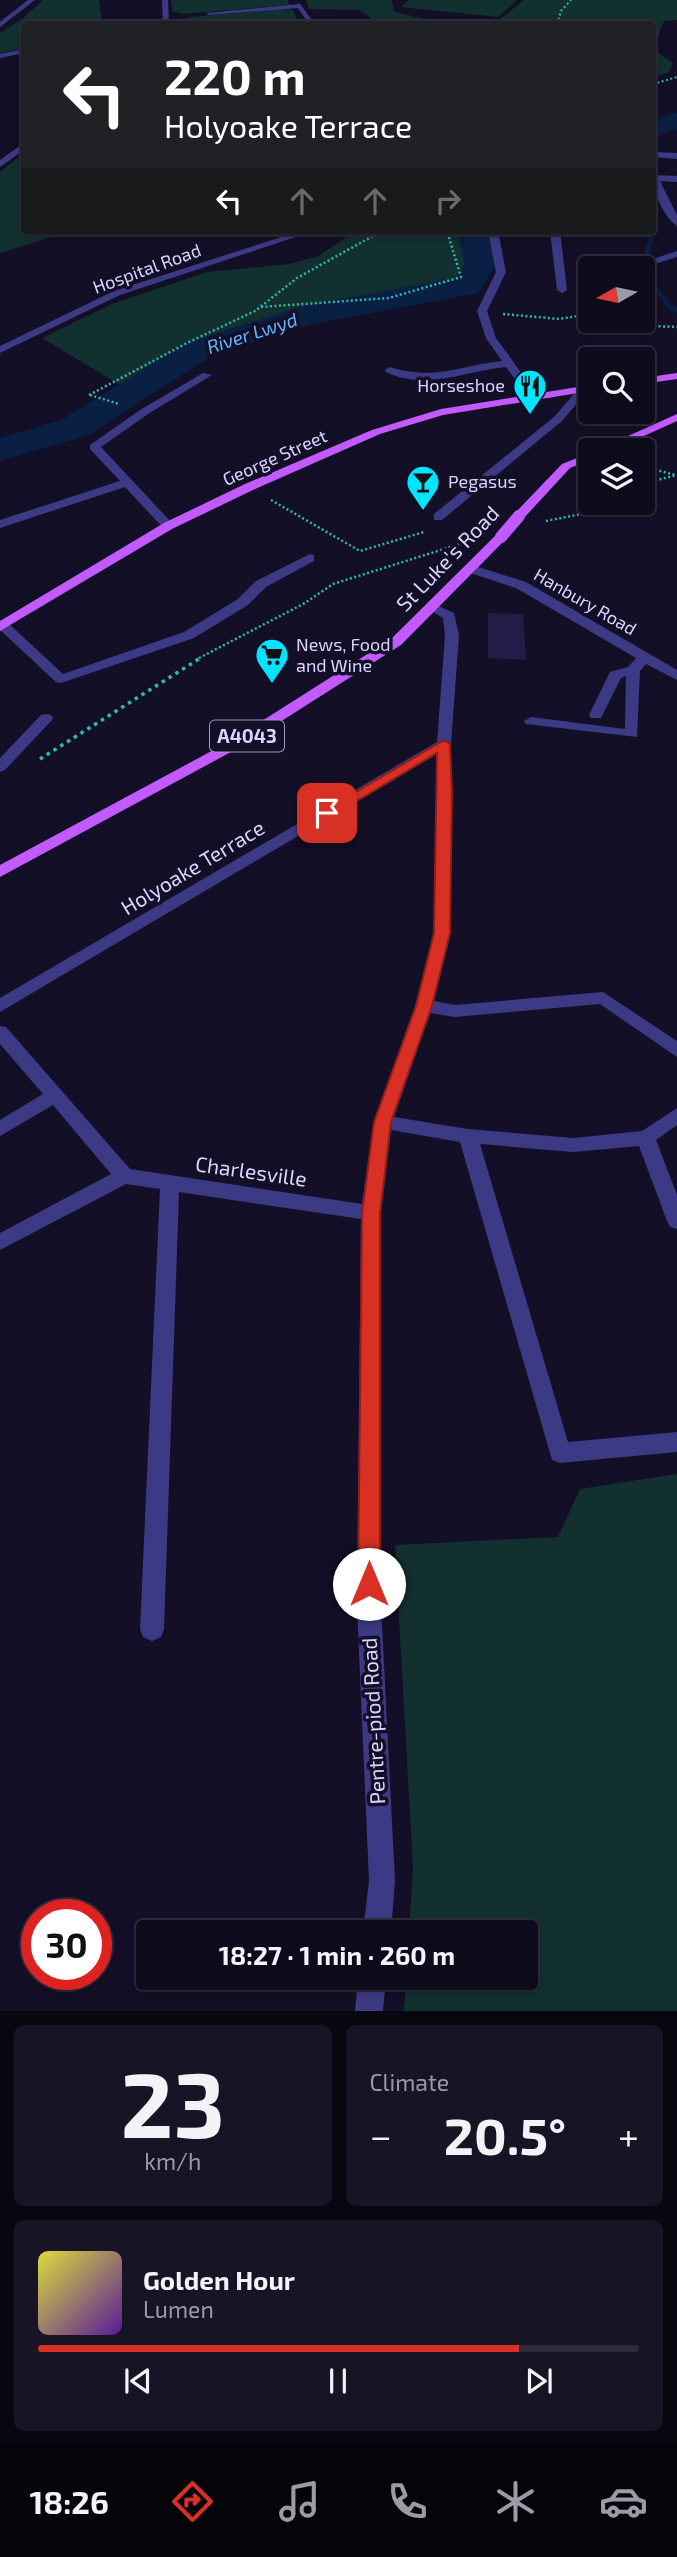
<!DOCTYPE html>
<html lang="en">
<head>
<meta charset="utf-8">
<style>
  body { margin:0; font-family:"Exo 2",sans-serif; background:#171425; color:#f1f3f6; height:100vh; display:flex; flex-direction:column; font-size:26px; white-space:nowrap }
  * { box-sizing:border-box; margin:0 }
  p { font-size:23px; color:#9b9ba3 }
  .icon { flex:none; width:38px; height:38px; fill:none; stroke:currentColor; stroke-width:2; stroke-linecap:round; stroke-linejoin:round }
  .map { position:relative; height:2011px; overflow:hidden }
  .details { display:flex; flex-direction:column; gap:14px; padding:14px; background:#08060f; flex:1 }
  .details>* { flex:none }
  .hud { position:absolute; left:21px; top:21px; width:635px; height:214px; border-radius:7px; box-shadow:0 4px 10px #0003,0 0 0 2px #2e2b3b; background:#202124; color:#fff; overflow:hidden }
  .needle { width:46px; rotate:261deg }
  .buttons { position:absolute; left:578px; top:256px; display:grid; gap:14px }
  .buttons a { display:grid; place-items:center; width:77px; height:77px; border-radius:7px; background:#0e0b1c; box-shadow:0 4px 10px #0003,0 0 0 2px #2e2b3b; font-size:35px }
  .speed { position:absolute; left:21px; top:1899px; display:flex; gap:14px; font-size:35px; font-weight:700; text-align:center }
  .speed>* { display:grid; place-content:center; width:91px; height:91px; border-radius:50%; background:#0e0b1c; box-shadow:0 4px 10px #0003,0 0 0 2px #2e2b3b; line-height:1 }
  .speed .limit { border:10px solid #d22; background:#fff; color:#111 }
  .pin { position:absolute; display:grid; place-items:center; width:60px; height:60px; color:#fff; margin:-30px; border-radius:14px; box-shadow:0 4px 10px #0006 }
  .me { position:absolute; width:77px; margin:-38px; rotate:0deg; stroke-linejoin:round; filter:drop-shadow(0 0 5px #0008) }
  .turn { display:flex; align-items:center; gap:24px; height:147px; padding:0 28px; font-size:32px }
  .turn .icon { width:91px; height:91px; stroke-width:2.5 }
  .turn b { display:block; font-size:49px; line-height:60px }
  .lanes { display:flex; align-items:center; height:66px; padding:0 28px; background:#0003; justify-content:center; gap:35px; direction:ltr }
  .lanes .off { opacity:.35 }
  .big { font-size:52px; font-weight:700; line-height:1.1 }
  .details .tile { flex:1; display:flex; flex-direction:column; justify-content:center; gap:10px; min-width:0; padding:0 24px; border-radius:10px; background:#171425 }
  .details .dial { align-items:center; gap:0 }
  .dial b { font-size:91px; line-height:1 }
  .song { display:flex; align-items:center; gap:21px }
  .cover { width:84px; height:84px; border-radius:10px; background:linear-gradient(135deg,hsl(60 70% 55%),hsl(270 70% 35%)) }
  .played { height:7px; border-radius:4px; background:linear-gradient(90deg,#d93025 80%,#2e2b3b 80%) }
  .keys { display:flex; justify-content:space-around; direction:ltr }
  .heat { display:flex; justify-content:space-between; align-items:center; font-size:38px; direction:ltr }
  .details .tiles { flex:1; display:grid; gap:14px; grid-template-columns:1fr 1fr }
  .tile:last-child { grid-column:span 2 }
  .trip { position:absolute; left:136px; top:1920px; width:402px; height:70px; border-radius:7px; background:#0e0b1c; box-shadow:0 4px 10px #0003,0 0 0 2px #2e2b3b; font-weight:700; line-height:70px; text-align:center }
  .dock { display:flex; height:112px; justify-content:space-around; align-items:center; background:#06040b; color:#9b9ba3 }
  .dock .icon { width:49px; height:49px }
  .dock .on { color:#d93025 }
  .dock b { font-size:32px; color:#f1f3f6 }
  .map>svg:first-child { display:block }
  .green { fill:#12302f }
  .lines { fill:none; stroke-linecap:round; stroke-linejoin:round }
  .stream { stroke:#0a1f44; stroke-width:5 }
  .river { fill:#0a1f44; fill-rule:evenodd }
  .building { fill:#241b47 }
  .path-far2 { stroke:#2fb8b0; stroke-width:2; stroke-dasharray:2 2.5; stroke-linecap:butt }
  .path-far1 { stroke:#2fb8b0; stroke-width:2.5; stroke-dasharray:2 2.5; stroke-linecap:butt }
  .path { stroke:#2fb8b0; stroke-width:3.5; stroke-dasharray:3.5 4.5; stroke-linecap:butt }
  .minor { fill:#3d3a85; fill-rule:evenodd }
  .major { fill:#c25bff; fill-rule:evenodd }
  .major-bridge { stroke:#c25bff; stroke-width:12 }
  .route { fill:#d93025; stroke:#8d1f18; stroke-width:2 }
  .labels { text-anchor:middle; stroke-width:7; stroke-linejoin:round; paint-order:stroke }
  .far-street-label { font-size:18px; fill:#d9d4ff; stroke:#130f26 }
  .far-poi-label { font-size:18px; fill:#d9d4ff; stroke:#130f26; text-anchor:start }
  .far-water-label { font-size:19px; font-style:italic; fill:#62b6ff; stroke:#130f26 }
  .shield { fill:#130f26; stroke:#9e99be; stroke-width:2 }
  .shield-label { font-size:19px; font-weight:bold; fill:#d9d4ff }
  .street-label { font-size:21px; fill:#d9d4ff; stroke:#130f26 }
</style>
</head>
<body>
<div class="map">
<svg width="677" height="2011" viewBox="0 0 677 2011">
  <rect width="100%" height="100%" fill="#130f26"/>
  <!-- green -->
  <g class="green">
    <path d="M 43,0 L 99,0 L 102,23 L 24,24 L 24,48 L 0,53 L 0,33 L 22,19 Z"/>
    <path d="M 171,0 L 288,0 L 289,5 L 183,14 L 172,11 Z"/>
    <path d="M 306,0 L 392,0 L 394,11 L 410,16 L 460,24 L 380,24 L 359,10 L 309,9 Z"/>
    <path d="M 409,0 L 517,0 L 498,17 L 401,7 Z"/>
    <path d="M 524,0 L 677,0 L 677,20 L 664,21 L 655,45 L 660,54 L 673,63 L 669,72 L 653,78 L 653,24 L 494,24 Z"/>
    <path d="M 280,9 L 293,10 L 299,24 L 173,24 L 180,19 L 192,17 Z"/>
    <path d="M 24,153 L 24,231 L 71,231 L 0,253 L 0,172 Z"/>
    <path d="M 355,231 L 459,231 L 470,273 L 456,284 L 392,299 L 312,310 L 215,336 L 120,385 L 42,338 L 112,304 L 207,272 L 289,264 L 319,256 Z"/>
    <path d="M 677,1474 L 677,2011 L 404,2011 L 406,1978 L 527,1978 L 527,1932 L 409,1932 L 413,1867 L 395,1545 L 558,1537 L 580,1489 Z"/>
  </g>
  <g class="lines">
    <!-- stream -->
    <g class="stream">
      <path d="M 645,260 L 651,238 L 656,231 L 653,228"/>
      <path d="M 642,272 L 670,307 L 677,311"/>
    </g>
    <!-- river -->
    <g class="river">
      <path d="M 677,112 L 677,129 L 653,137 L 653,120 Z"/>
      <path d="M 457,231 L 487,231 L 497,264 L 478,293 L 313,324 L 211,356 L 89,435 L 0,461 L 0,438 L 63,419 L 187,342 L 307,305 L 456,278 L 465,264 Z"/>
    </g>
  </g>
  <!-- building -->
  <path class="building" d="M 488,613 L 523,614 L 526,660 L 488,658 Z"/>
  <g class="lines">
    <!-- path-far2 -->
    <g class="path-far2">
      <path d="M 557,24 L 561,11 L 571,0"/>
      <path d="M 653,84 L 677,77"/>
    </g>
    <!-- path-far1 -->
    <g class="path-far1">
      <path d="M 261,307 L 389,298 L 461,277 L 447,231"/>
      <path d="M 503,314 L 559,319 L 590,314"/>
      <path d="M 654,326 L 677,327"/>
      <path d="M 89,395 L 189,342 L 255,311 L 297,278 L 382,231"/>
      <path d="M 90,395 L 119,404"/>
      <path d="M 642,466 L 675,475"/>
      <path d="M 642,484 L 677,475"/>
      <path d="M 271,500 L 360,551 L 424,532"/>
      <path d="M 623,506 L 649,501"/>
      <path d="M 546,521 L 622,506 L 623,502"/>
      <path d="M 199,658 L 305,603 L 333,584 L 463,543"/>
    </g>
    <!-- path -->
    <path class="path" d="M 40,759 L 202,657"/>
    <!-- minor -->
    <g class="minor">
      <path d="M 28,0 L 35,0 L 0,27 L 0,22 Z"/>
      <path d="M 162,0 L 168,0 L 169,24 L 163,24 Z"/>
      <path d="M 300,4 L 315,24 L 309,24 L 298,8 L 209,15 L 206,13 Z"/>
      <path d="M 24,49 L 24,53 L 0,58 L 0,54 Z"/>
      <path d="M 21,145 L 24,145 L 24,150 L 0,167 L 0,160 Z"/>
      <path d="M 653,152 L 677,153 L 677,159 L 653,157 Z"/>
      <path d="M 653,175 L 677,176 L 677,182 L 660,181 L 677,215 L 677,226 C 664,217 652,191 653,175 Z"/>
      <path d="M 300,231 L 314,231 L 120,295 L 0,353 L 0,346 L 114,291 Z"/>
      <path d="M 488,231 L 498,231 L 506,272 L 487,311 L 496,338 L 538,396 L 537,398 L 529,398 L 506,367 C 466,371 425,391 386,372 L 385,370 L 390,367 C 436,381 457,366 502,361 L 486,338 L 477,311 L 496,272 Z"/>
      <path d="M 550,231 L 560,231 L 567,290 L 562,293 L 557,290 Z"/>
      <path d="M 677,251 L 677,257 L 642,268 L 626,268 Z"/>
      <path d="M 630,320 L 640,320 L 638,328 L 630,328 Z"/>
      <path d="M 203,373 L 212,375 L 148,414 L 101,447 L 172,523 L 172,529 L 164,529 L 125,487 L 0,528 L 0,520 L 120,481 L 90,449 L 90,445 L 140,410 Z"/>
      <path d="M 580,387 L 589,389 L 562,421 L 442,520 L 434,520 L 434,514 L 554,417 Z"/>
      <path d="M 310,554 L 314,555 L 314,561 L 266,587 L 248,605 L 194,638 L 61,683 L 56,682 L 0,630 L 0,621 L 7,622 L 63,674 L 184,632 L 238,599 L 256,581 Z"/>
      <path d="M 472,565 L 526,582 L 677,670 L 677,680 L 646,664 L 640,671 L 637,737 L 526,724 L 524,721 L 531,717 L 625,729 L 626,676 L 621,678 L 601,718 L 591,718 L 589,715 L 610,672 L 628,667 L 636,658 L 516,588 L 467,572 L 466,569 Z"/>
      <path d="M 432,603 L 454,613 L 459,635 L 451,744 L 450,934 L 434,1001 L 455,1005 L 603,992 L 677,1041 L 677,1057 L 600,1004 L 455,1017 L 430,1013 L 394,1117 L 468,1129 L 573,1138 L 642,1131 L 677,1108 L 677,1125 L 656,1140 L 677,1195 L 677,1229 L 670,1227 L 667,1221 L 639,1146 L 573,1152 L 480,1144 L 568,1442 L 677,1432 L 677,1452 L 560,1463 L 552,1460 L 460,1142 L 391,1130 L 381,1213 L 381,1606 L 395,1881 L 391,1932 L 363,1932 L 369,1881 L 357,1606 L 361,1219 L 179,1192 L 164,1629 L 161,1637 L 152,1641 L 143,1637 L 140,1629 L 160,1189 L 126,1184 L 0,1250 L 0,1233 L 111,1174 L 53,1105 L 0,1136 L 0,1120 L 43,1094 L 0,1044 L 0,1026 L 6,1027 L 130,1169 L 362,1204 L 374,1122 L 415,1006 L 434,934 L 437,754 L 0,1012 L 0,998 L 437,742 L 445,635 L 443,618 L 425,607 Z"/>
      <path d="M 46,714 L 51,715 L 53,718 L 51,721 L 5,770 L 0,772 L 0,758 L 41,715 Z"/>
      <path d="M 358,1978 L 386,1978 L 383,2011 L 355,2011 Z"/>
    </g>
    <!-- major -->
    <g class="major">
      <path d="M 677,373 L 677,379 L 642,384 L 642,378 Z"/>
      <path d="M 590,385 L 590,391 L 443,415 L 380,434 L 253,490 L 172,529 L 0,631 L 0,621 L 164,523 L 245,484 L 372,430 L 441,409 Z"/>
      <path d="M 677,414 L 677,421 L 613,450 L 597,450 Z"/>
      <path d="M 590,453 L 590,460 L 570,468 L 523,519 L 515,519 L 515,513 L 562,464 Z"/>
      <path d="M 501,533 L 507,537 L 505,540 L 401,645 L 242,746 L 0,877 L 0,865 L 232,740 L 391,639 L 497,534 Z"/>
    </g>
    <!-- major-bridge -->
    <path class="major-bridge" d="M 501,537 L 519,516"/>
  </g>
  <!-- route -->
  <path class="route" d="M 444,740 L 450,744 L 452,793 L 450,933 L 432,1006 L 391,1122 L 380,1213 L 380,1584 L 377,1591 L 369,1594 L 361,1591 L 358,1584 L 362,1213 L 374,1122 L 416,1006 L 434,933 L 437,753 L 332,816 L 327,817 L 320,813 Z"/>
  <!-- icons -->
  <defs>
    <symbol id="restaurant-pin" viewBox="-11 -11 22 30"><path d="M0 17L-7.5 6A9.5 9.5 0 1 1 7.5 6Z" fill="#00e5ff" stroke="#130f26"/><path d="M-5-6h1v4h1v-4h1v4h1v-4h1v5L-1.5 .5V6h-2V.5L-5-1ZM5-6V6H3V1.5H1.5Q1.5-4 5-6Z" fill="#111"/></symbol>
    <symbol id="bar-pin" viewBox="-11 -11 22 30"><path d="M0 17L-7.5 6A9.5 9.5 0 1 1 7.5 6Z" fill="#00e5ff" stroke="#130f26"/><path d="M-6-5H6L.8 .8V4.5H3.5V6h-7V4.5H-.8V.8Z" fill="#111"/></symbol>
    <symbol id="supermarket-pin" viewBox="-11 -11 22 30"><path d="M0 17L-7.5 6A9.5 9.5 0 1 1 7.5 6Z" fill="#00e5ff" stroke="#130f26"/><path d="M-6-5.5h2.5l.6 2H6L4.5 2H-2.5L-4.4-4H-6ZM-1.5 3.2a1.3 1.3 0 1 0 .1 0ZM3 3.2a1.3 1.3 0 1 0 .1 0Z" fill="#111"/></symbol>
  </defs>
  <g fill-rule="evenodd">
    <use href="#restaurant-pin" x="511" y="367" width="38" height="52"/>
    <use href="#bar-pin" x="404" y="463" width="38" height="52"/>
    <use href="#supermarket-pin" x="253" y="636" width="38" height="52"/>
  </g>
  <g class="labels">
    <!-- far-street labels -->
    <g class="far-street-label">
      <text transform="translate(147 269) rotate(-20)" y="6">Hospital Road</text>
      <text transform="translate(275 458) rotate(-24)" y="6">George Street</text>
      <text transform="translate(585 602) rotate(30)" y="6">Hanbury Road</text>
    </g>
    <!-- far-poi labels -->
    <g class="far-poi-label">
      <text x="505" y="392" text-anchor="end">Horseshoe</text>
      <text x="448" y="488">Pegasus</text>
      <text x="296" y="651">News, Food<tspan x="296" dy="21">and Wine</tspan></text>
    </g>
    <!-- far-water labels -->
    <g class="far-water-label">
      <text transform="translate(252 333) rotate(-18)" y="7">River Lwyd</text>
    </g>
    <!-- shield labels -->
    <rect class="shield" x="210" y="720.5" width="74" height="31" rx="5"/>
    <g class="shield-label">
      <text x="247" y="743">A4043</text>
    </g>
    <!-- street labels -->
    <g class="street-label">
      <text transform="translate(448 559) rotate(-46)" y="7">St Luke's Road</text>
      <text transform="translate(193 868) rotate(-31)" y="7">Holyoake Terrace</text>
      <text transform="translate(251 1172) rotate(8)" y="7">Charlesville</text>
      <text transform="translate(374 1721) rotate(-93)" y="7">Pentre-piod Road</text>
    </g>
  </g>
</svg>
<div class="buttons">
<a><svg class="needle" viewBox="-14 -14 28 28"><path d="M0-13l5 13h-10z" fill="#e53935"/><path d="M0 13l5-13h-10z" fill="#9b9ba3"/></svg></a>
<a><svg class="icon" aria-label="search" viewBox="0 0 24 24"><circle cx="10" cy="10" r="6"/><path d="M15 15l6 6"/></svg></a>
<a><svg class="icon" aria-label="layers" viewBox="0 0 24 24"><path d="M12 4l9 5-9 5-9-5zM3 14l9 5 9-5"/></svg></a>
</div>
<div class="speed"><div class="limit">30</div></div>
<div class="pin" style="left:327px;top:813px;background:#d93025"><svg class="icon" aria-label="arrive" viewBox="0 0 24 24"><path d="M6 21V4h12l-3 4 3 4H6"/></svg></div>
<svg class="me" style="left:369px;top:1584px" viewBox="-20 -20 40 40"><circle r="19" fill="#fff"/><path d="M0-13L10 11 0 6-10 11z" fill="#d93025"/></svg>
<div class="trip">18:27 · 1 min · 260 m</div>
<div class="hud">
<div class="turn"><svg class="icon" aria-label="left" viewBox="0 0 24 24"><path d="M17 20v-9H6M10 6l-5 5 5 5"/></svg><div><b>220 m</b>Holyoake Terrace</div></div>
<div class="lanes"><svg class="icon" aria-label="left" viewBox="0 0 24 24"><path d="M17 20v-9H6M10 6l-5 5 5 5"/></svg><svg class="icon off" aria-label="ahead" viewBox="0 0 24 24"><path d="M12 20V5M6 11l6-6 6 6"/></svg><svg class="icon off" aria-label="ahead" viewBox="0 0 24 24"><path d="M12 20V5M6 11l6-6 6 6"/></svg><svg class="icon off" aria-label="right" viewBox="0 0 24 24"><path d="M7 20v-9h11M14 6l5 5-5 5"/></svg></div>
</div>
</div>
<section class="details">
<div class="tiles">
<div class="tile dial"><b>23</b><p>km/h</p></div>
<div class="tile"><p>Climate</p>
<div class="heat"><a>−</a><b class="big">20.5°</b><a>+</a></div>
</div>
<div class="tile">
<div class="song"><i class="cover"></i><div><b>Golden Hour</b><p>Lumen</p></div></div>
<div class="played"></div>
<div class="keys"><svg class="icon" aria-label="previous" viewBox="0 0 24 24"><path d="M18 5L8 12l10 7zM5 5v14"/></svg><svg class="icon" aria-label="pause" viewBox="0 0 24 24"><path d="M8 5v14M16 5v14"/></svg><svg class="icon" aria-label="next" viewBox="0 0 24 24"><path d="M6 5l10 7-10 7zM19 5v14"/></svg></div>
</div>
</div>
</section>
<nav class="dock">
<b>18:26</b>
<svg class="icon on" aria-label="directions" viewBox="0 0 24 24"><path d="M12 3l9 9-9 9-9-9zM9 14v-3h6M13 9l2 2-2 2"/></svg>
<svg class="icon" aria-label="music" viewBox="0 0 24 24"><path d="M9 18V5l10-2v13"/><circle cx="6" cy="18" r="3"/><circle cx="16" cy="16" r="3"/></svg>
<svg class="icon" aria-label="phone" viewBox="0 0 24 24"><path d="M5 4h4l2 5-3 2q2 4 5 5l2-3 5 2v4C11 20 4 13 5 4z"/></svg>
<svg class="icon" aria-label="climate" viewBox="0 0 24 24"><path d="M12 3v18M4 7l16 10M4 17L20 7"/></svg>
<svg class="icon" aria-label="car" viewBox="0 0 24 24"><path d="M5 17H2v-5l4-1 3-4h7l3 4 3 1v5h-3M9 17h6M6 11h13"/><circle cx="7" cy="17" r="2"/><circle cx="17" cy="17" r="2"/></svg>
</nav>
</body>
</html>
